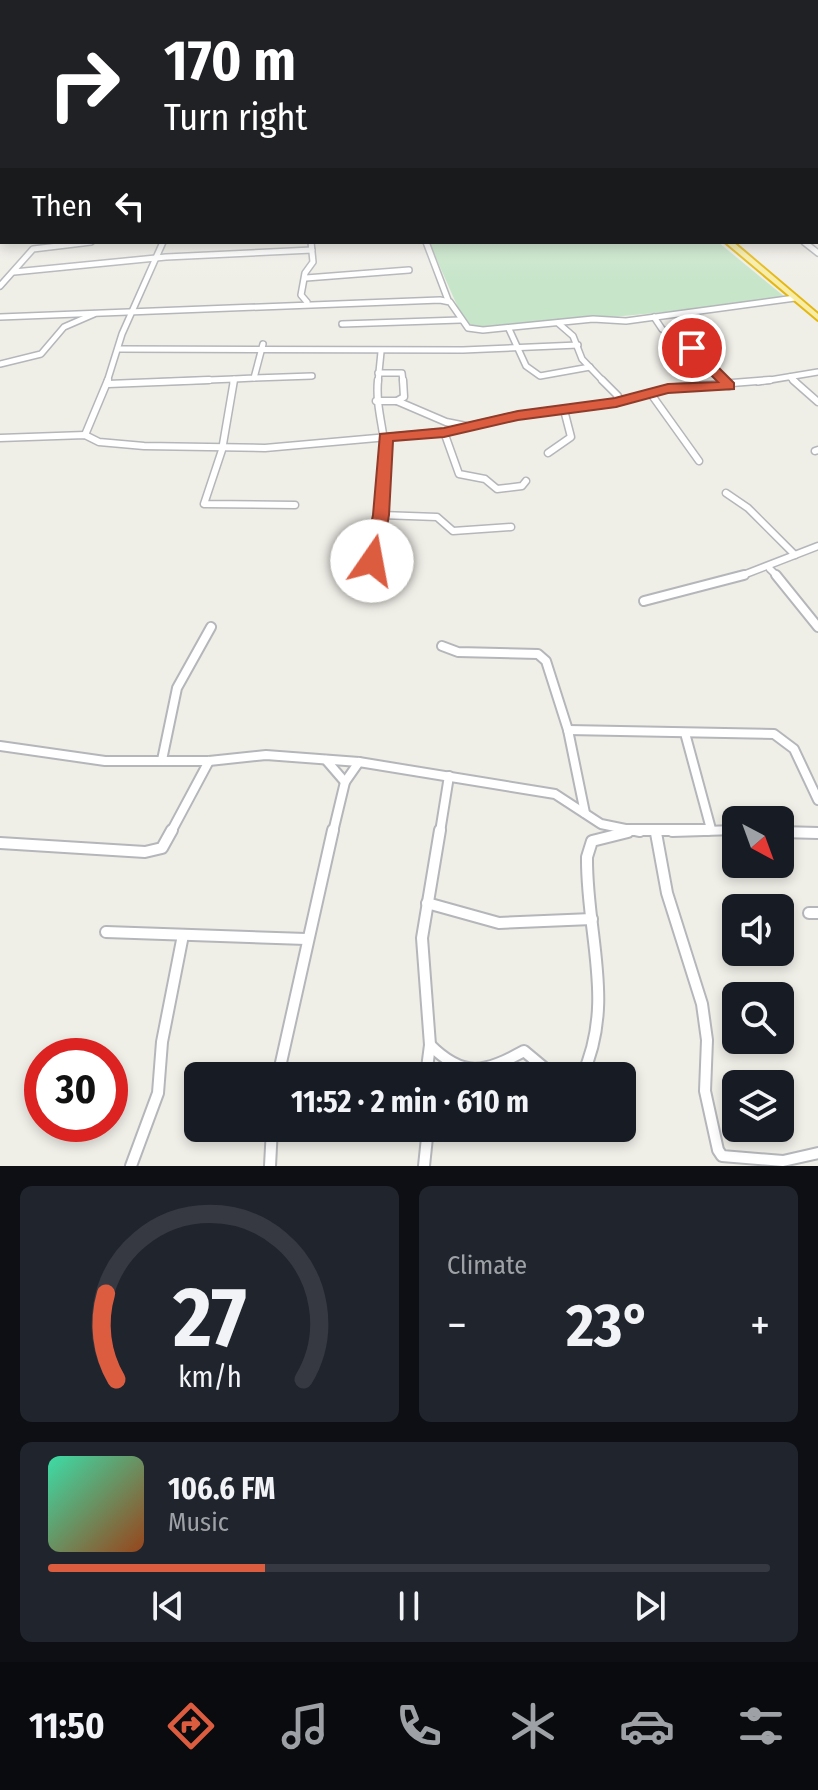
<!DOCTYPE html>
<html lang="en">
<head>
<meta charset="utf-8">
<style>
  body { margin:0; font-family:"Fira Sans Condensed",sans-serif; background:#20242c; color:#f1f3f6; height:100vh; display:flex; flex-direction:column; font-size:30px; white-space:nowrap }
  * { box-sizing:border-box; margin:0 }
  p { font-size:26px; color:#9ea1a6 }
  .icon { flex:none; width:44px; height:44px; fill:none; stroke:currentColor; stroke-width:2; stroke-linecap:round; stroke-linejoin:round }
  .map { position:relative; height:1166px; overflow:hidden }
  .panel { display:flex; flex-direction:column; gap:20px; padding:20px; background:#0d0f14; flex:1 }
  .panel>* { flex:none }
  .banner { position:absolute; left:0px; top:0px; width:818px; height:244px; box-shadow:0 4px 12px #0003; background:#202124; color:#fff; overflow:hidden }
  .needle { width:52px; rotate:139deg }
  .controls { position:absolute; left:722px; top:806px; display:grid; gap:16px }
  .controls a { display:grid; place-items:center; width:72px; height:72px; border-radius:12px; background:#171b24; box-shadow:0 4px 12px #0003; font-size:40px }
  .speed { position:absolute; left:24px; top:1038px; display:flex; gap:16px; font-size:40px; font-weight:700; text-align:center }
  .speed>* { display:grid; place-content:center; width:104px; height:104px; border-radius:50%; background:#171b24; box-shadow:0 4px 12px #0003; line-height:1 }
  .speed .limit { border:12px solid #d22; background:#fff; color:#111 }
  .pin { position:absolute; display:grid; place-items:center; width:68px; height:68px; color:#fff; margin:-34px; border:4px solid #fff; border-radius:50%; box-shadow:0 2px 8px #0007 }
  .me { position:absolute; width:88px; margin:-44px; rotate:12deg; stroke-linejoin:round; filter:drop-shadow(0 0 6px #0008) }
  .turn { display:flex; align-items:center; gap:28px; height:168px; padding:0 32px; font-size:36px }
  .turn .icon { width:104px; height:104px; stroke-width:2.5 }
  .turn b { display:block; font-size:56px; line-height:68px }
  .then { display:flex; align-items:center; height:76px; padding:0 32px; background:#0003; gap:16px; font-size:30px }
  .big { font-size:60px; font-weight:700; line-height:1.1 }
  .panel .card { flex:1; display:flex; flex-direction:column; justify-content:center; gap:12px; min-width:0; padding:0 28px; border-radius:12px; background:#20242c }
  .panel .dial { align-items:center; gap:0 }
  .dial svg { height:208px; overflow:visible; fill:none; stroke:#363941; stroke-width:7; stroke-linecap:round; text-anchor:middle }
  .dial text { fill:#f1f3f6; stroke:none }
  .song { display:flex; align-items:center; gap:24px }
  .cover { width:96px; height:96px; border-radius:12px; background:linear-gradient(135deg,hsl(160 70% 55%),hsl(20 70% 35%)) }
  .played { height:8px; border-radius:4px; background:linear-gradient(90deg,#dc5c40 30%,#363941 30%) }
  .keys { display:flex; justify-content:space-around; direction:ltr }
  .heat { display:flex; justify-content:space-between; align-items:center; font-size:44px; direction:ltr }
  .panel .tiles { flex:1; display:grid; gap:20px; grid-template-columns:1fr 1fr }
  .card:last-child { grid-column:span 2 }
  .trip { position:absolute; left:184px; top:1062px; width:452px; height:80px; border-radius:12px; background:#171b24; box-shadow:0 4px 12px #0003; font-weight:700; line-height:80px; text-align:center }
  .dock { display:flex; height:128px; justify-content:space-around; align-items:center; background:#090b0e; color:#9ea1a6 }
  .dock .icon { width:56px; height:56px }
  .dock .active { color:#dc5c40 }
  .dock b { font-size:36px; color:#f1f3f6 }
  .map>svg:first-child { display:block }
  .green { fill:#c6e5c9 }
  .lines { fill:none; stroke-linecap:round; stroke-linejoin:round }
  .minor-far3-casing { stroke:#b4b6ba; stroke-width:8 }
  .minor-far2-casing { stroke:#b4b6ba; stroke-width:9 }
  .minor-far1-casing { stroke:#b4b6ba; stroke-width:12 }
  .minor-casing { stroke:#b4b6ba; stroke-width:14 }
  .trunk-casing { stroke:#e4b712; stroke-width:4 }
  .minor-far3 { stroke:#fff; stroke-width:5 }
  .minor-far2 { stroke:#fff; stroke-width:6 }
  .minor-far1 { stroke:#fff; stroke-width:8 }
  .minor { stroke:#fff; stroke-width:10 }
  .trunk { fill:#f7eda6; fill-rule:evenodd }
  .route { fill:#dc5c40; stroke:#8f3c2a; stroke-width:2 }
</style>
</head>
<body>
<div class="map">
<svg width="818" height="1166" viewBox="0 0 818 1166">
  <rect width="100%" height="100%" fill="#efeee7"/>
  <!-- green -->
  <path class="green" d="M 429,242 L 718,242 L 786,298 C 684,312 583,319 481,329 L 464,321 Z"/>
  <g class="lines">
    <defs>
      <g id="minor-far3">
        <path d="M 426,242 L 448,300"/>
        <path d="M 804,242 L 818,253"/>
        <path d="M 14,272 L 166,257 L 312,250"/>
        <path d="M 306,278 L 409,270"/>
        <path d="M 0,286 L 33,249 L 91,242"/>
        <path d="M 307,302 L 301,295 L 305,273 L 313,262 L 311,242"/>
        <path d="M 0,317 L 440,300 L 450,302 L 468,328 L 483,330 L 593,319 L 626,321 L 795,298"/>
        <path d="M 654,317 L 662,329 L 692,348 L 725,382"/>
        <path d="M 558,323 L 573,336 L 582,359 L 604,382"/>
        <path d="M 342,324 L 460,320"/>
        <path d="M 509,329 L 526,366 L 540,376 L 590,367"/>
        <path d="M 118,349 L 463,350 L 578,345"/>
        <path d="M 0,364 L 41,354 L 64,327 L 94,314"/>
        <path d="M 378,373 L 402,373 L 403,382"/>
        <path d="M 790,377 L 796,382"/>
        <path d="M 254,378 L 312,376"/>
        <path d="M 107,382 L 122,334 L 163,242"/>
        <path d="M 158,382 L 234,379"/>
        <path d="M 233,382 L 234,379 L 254,378 L 263,344"/>
        <path d="M 378,382 L 381,352"/>
        <path d="M 758,382 L 818,372"/>
      </g>
      <g id="minor-far2">
        <path d="M 234,380 L 222,450 L 204,504 L 295,505"/>
        <path d="M 602,380 L 618,396 L 616,403"/>
        <path d="M 723,380 L 729,386"/>
        <path d="M 793,380 L 818,402"/>
        <path d="M 108,384 L 209,380"/>
        <path d="M 651,394 L 699,461"/>
        <path d="M 376,401 L 397,401 L 404,397 L 403,380"/>
        <path d="M 397,401 L 446,422 L 466,426"/>
        <path d="M 444,432 L 459,474 L 485,479 L 497,489 L 522,486 L 526,481"/>
        <path d="M 85,435 L 108,380"/>
        <path d="M 0,438 L 85,435 L 99,442 L 144,446 L 265,448 L 444,432 L 518,415 L 616,403 L 668,388 L 770,380"/>
        <path d="M 815,451 L 818,450"/>
        <path d="M 548,453 L 571,437 L 564,410"/>
        <path d="M 726,493 L 748,508 L 795,555"/>
        <path d="M 381,515 L 437,517 L 453,531 L 511,527"/>
        <path d="M 372,561 C 377,530 384,498 386,467 C 387,437 375,410 378,380"/>
        <path d="M 770,569 L 778,577"/>
        <path d="M 738,577 L 818,546"/>
      </g>
      <g id="minor-far1">
        <path d="M 776,575 L 818,627"/>
        <path d="M 644,601 L 744,575"/>
        <path d="M 442,646 L 458,652 L 538,654 L 546,661 L 568,730 L 585,813"/>
        <path d="M 568,730 L 774,734 L 794,749 L 818,800"/>
        <path d="M 685,733 L 711,829"/>
        <path d="M 0,746 L 105,761 L 209,761 L 266,755 L 359,762 L 555,794 L 601,824 L 640,832"/>
        <path d="M 162,760 L 177,688 L 211,627"/>
        <path d="M 326,760 L 345,782"/>
        <path d="M 171,832 L 209,761"/>
        <path d="M 333,832 L 345,782 L 359,762"/>
        <path d="M 440,832 L 449,776"/>
        <path d="M 672,832 L 736,830"/>
        <path d="M 780,832 L 789,832"/>
      </g>
      <g id="minor">
        <path d="M 623,830 L 708,830"/>
        <path d="M 780,832 L 818,833"/>
        <path d="M 656,833 L 667,893 L 702,1004 L 707,1040 L 705,1091 L 718,1150 L 722,1156 L 783,1161 L 818,1153"/>
        <path d="M 0,843 L 145,852 L 162,848 L 172,830"/>
        <path d="M 427,903 L 499,923 L 592,919"/>
        <path d="M 809,913 L 818,913"/>
        <path d="M 106,932 L 306,939"/>
        <path d="M 430,1045 C 464,1079 485,1072 524,1051 L 554,1076"/>
        <path d="M 278,1076 L 333,830"/>
        <path d="M 426,1076 L 430,1045 L 422,938 L 440,830"/>
        <path d="M 582,1076 C 616,1002 586,934 587,857 L 592,841 L 628,832"/>
        <path d="M 131,1166 L 158,1093 L 162,1042 L 183,935"/>
        <path d="M 270,1166 L 272,1128"/>
        <path d="M 424,1166 L 428,1128"/>
      </g>
      <path id="trunk" d="M 725,242 L 733,242 L 818,314 L 818,320 Z"/>
    </defs>
    <!-- minor-far3 casing -->
    <use href="#minor-far3" class="minor-far3-casing"/>
    <!-- minor-far2 casing -->
    <use href="#minor-far2" class="minor-far2-casing"/>
    <!-- minor-far1 casing -->
    <use href="#minor-far1" class="minor-far1-casing"/>
    <!-- minor casing -->
    <use href="#minor" class="minor-casing"/>
    <!-- trunk casing -->
    <use href="#trunk" class="trunk-casing"/>
    <!-- minor-far3 -->
    <use href="#minor-far3" class="minor-far3"/>
    <!-- minor-far2 -->
    <use href="#minor-far2" class="minor-far2"/>
    <!-- minor-far1 -->
    <use href="#minor-far1" class="minor-far1"/>
    <!-- minor -->
    <use href="#minor" class="minor"/>
    <!-- trunk -->
    <use href="#trunk" class="trunk"/>
  </g>
  <!-- sky -->
  <linearGradient id="sky" x2="0" y2="1"><stop stop-color="#91c0ee"/><stop offset="0.42" stop-color="#f8f7f4"/><stop offset="1" stop-color="#f8f7f4" stop-opacity="0"/></linearGradient>
  <rect width="818" height="282" fill="url(#sky)"/>
  <!-- route -->
  <path class="route" d="M 687,345 L 696,345 L 734,383 L 734,389 L 668,393 L 616,407 L 518,420 L 444,437 L 393,441 L 389,515 L 381,561 L 378,565 L 366,565 L 363,561 L 373,515 L 380,434 L 444,428 L 518,411 L 615,398 L 668,384 L 718,382 L 687,351 Z"/>
</svg>
<div class="controls">
<a><svg class="needle" viewBox="-14 -14 28 28"><path d="M0-13l5 13h-10z" fill="#e53935"/><path d="M0 13l5-13h-10z" fill="#9ea1a6"/></svg></a>
<a><svg class="icon" aria-label="sound" viewBox="0 0 24 24"><path d="M4 9h4l5-4v14l-5-4H4zM17 9q2 3 0 6"/></svg></a>
<a><svg class="icon" aria-label="search" viewBox="0 0 24 24"><circle cx="10" cy="10" r="6"/><path d="M15 15l6 6"/></svg></a>
<a><svg class="icon" aria-label="layers" viewBox="0 0 24 24"><path d="M12 4l9 5-9 5-9-5zM3 14l9 5 9-5"/></svg></a>
</div>
<div class="speed"><div class="limit">30</div></div>
<div class="pin" style="left:692px;top:348px;background:#d93025"><svg class="icon" aria-label="arrive" viewBox="0 0 24 24"><path d="M6 21V4h12l-3 4 3 4H6"/></svg></div>
<svg class="me" style="left:372px;top:561px" viewBox="-20 -20 40 40"><circle r="19" fill="#fff"/><path d="M0-13L10 11 0 6-10 11z" fill="#dc5c40"/></svg>
<div class="trip">11:52 · 2 min · 610 m</div>
<div class="banner">
<div class="turn"><svg class="icon" aria-label="right" viewBox="0 0 24 24"><path d="M7 20v-9h11M14 6l5 5-5 5"/></svg><div><b>170 m</b>Turn right</div></div>
<div class="then">Then<svg class="icon" aria-label="left" viewBox="0 0 24 24"><path d="M17 20v-9H6M10 6l-5 5 5 5"/></svg></div>
</div>
</div>
<section class="panel">
<div class="tiles">
<div class="card dial"><svg viewBox="0 0 100 80">
<path d="M14 69A42 42 0 1 1 86 69"/>
<path d="M14 69A42 42 0 0 1 10 36" stroke="#dc5c40"/>
<text x="50" y="56" font-size="32" font-weight="700">27</text>
<text x="50" y="72" font-size="11">km/h</text>
</svg></div>
<div class="card"><p>Climate</p>
<div class="heat"><a>−</a><b class="big">23°</b><a>+</a></div>
</div>
<div class="card">
<div class="song"><i class="cover"></i><div><b>106.6 FM</b><p>Music</p></div></div>
<div class="played"></div>
<div class="keys"><svg class="icon" aria-label="previous" viewBox="0 0 24 24"><path d="M18 5L8 12l10 7zM5 5v14"/></svg><svg class="icon" aria-label="pause" viewBox="0 0 24 24"><path d="M8 5v14M16 5v14"/></svg><svg class="icon" aria-label="next" viewBox="0 0 24 24"><path d="M6 5l10 7-10 7zM19 5v14"/></svg></div>
</div>
</div>
</section>
<nav class="dock">
<b>11:50</b>
<svg class="icon active" aria-label="directions" viewBox="0 0 24 24"><path d="M12 3l9 9-9 9-9-9zM9 14v-3h6M13 9l2 2-2 2"/></svg>
<svg class="icon" aria-label="music" viewBox="0 0 24 24"><path d="M9 18V5l10-2v13"/><circle cx="6" cy="18" r="3"/><circle cx="16" cy="16" r="3"/></svg>
<svg class="icon" aria-label="phone" viewBox="0 0 24 24"><path d="M5 4h4l2 5-3 2q2 4 5 5l2-3 5 2v4C11 20 4 13 5 4z"/></svg>
<svg class="icon" aria-label="climate" viewBox="0 0 24 24"><path d="M12 3v18M4 7l16 10M4 17L20 7"/></svg>
<svg class="icon" aria-label="car" viewBox="0 0 24 24"><path d="M5 17H2v-5l4-1 3-4h7l3 4 3 1v5h-3M9 17h6M6 11h13"/><circle cx="7" cy="17" r="2"/><circle cx="17" cy="17" r="2"/></svg>
<svg class="icon" aria-label="filters" viewBox="0 0 24 24"><path d="M4 7h16M4 17h16"/><circle cx="9" cy="7" r="2"/><circle cx="15" cy="17" r="2"/></svg>
</nav>
</body>
</html>
